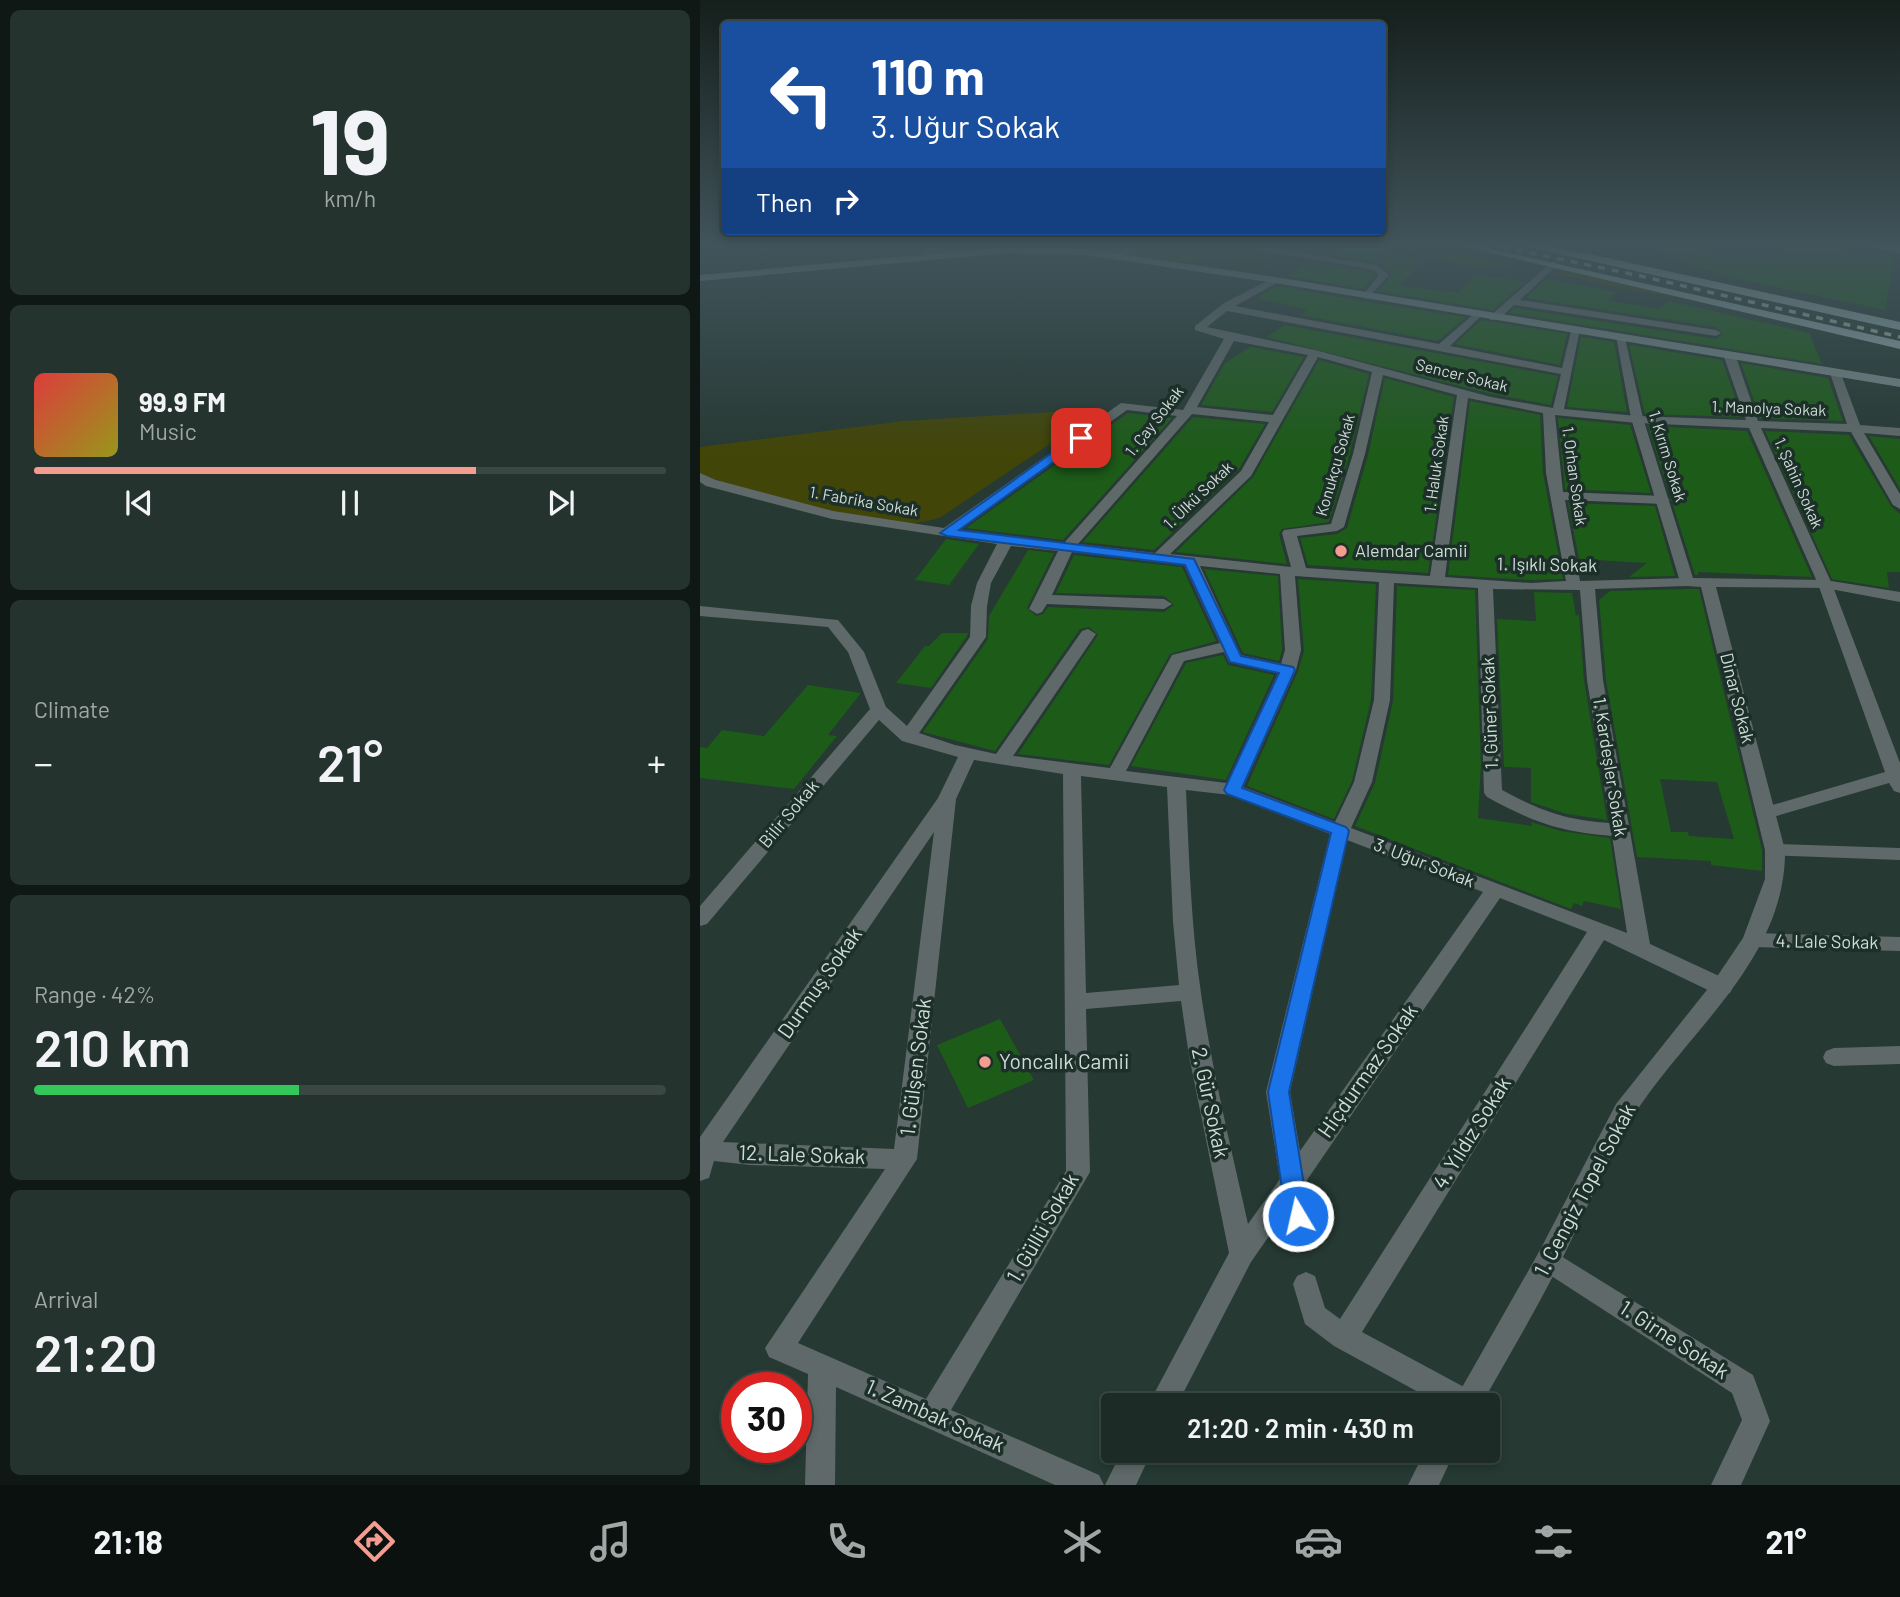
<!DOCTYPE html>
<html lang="en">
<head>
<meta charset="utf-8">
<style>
  body { margin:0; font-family:Barlow,sans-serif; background:#25332e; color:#f1f3f6; height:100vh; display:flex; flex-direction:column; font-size:26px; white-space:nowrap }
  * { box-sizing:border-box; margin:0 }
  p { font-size:23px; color:#a0a7a7 }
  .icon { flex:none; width:38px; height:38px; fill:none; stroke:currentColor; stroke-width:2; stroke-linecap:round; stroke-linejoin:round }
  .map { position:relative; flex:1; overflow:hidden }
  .panel { display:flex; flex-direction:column; gap:10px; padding:10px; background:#0f1815; width:700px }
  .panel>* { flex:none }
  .banner { position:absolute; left:21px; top:21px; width:665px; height:214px; border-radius:7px; box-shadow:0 4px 10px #0003,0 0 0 2px #3a4743; background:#1a4fa0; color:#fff; overflow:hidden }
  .speed { position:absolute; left:21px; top:1372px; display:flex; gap:14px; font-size:35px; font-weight:700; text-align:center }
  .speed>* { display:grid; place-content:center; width:91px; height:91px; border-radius:50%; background:#1c2b26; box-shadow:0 4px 10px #0003,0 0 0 2px #3a4743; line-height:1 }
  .speed .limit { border:10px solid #d22; background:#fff; color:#111 }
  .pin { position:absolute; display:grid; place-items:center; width:60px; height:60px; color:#fff; margin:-30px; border-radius:14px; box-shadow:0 4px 10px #0006 }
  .me { position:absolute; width:77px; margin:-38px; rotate:351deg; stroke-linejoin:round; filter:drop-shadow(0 0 5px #0008) }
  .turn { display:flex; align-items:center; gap:24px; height:147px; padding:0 35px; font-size:32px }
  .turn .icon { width:91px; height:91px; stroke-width:2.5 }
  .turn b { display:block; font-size:49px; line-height:60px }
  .then { display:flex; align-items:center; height:66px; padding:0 35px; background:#0003; gap:14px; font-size:26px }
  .big { font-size:52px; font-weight:600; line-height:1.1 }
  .panel .widget { flex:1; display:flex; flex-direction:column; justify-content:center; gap:10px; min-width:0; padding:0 24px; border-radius:10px; background:#25332e }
  .panel .dial { align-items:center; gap:0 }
  .dial b { font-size:91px; line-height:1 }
  .song { display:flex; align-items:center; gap:21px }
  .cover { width:84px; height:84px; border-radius:10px; background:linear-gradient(135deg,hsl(0 70% 55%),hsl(60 70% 35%)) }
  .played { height:7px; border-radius:4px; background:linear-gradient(90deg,#f59c90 70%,#3a4743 70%) }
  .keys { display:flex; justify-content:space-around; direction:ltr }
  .heat { display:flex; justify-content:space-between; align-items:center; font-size:38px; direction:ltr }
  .charge { height:10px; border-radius:5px; background:linear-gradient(90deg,#34c759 42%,#3a4743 0) }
  .trip { position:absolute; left:401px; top:1393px; width:399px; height:70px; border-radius:7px; background:#1c2b26; box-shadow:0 4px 10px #0003,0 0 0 2px #3a4743; font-weight:600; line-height:70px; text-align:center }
  .menu { display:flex; height:112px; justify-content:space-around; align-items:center; background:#0b110f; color:#a0a7a7 }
  .menu .icon { width:49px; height:49px }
  .menu .active { color:#f59c90 }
  .menu b { font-size:32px; color:#f1f3f6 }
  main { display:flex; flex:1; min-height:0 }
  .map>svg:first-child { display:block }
  .green { fill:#414508 }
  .building { fill:#1d5b19; fill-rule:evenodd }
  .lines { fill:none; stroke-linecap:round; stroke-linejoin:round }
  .minor { fill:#5f6969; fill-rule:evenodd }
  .tertiary { fill:#5f6969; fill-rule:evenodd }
  .secondary { fill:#758686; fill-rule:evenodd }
  .primary { fill:#879c9c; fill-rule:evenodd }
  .trunk { fill:#8ea6a6; fill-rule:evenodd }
  .rail { stroke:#a0aea8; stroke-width:3.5; stroke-dasharray:7 7; stroke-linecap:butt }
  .route { fill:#1a73e8; stroke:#114b97; stroke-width:2 }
  .poi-dot { fill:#f59c90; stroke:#1c2f29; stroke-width:2.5 }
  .labels { text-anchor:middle; stroke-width:7; stroke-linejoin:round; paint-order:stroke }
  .far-street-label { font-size:16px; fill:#d0dcd7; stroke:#1c2f29 }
  .poi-label { font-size:18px; fill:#d0dcd7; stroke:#1c2f29; text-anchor:start }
  .street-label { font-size:18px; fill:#d0dcd7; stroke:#1c2f29 }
  .near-street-label { font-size:21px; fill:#d0dcd7; stroke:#1c2f29 }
  .near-poi-label { font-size:21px; fill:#d0dcd7; stroke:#1c2f29; text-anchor:start }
</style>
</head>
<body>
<main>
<section class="panel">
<div class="widget dial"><b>19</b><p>km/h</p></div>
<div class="widget">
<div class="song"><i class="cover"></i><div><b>99.9 FM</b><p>Music</p></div></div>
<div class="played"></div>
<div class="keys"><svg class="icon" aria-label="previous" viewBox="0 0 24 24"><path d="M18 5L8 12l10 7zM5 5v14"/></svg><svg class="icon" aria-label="pause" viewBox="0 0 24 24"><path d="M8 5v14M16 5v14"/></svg><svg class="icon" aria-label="next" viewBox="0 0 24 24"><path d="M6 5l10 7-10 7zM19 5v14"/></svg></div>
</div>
<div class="widget"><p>Climate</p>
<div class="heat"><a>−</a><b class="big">21°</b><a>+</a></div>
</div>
<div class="widget"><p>Range · 42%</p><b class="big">210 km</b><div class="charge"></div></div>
<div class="widget"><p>Arrival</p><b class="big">21:20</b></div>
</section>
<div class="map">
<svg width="1200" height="1485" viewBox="0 0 1200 1485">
  <rect width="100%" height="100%" fill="#263933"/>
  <!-- green -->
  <g class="green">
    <path d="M 238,247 L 418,247 L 410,252 L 339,248 L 238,254 L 235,251 Z"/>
    <path d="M 437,247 L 527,247 L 571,255 L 564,260 L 515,258 L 483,262 L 427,254 Z"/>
    <path d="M 688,247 C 718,246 786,252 812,267 L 770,267 Z"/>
    <path d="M 866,272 L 982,298 L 923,289 L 854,273 Z"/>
    <path d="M 402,409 L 241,517 C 229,521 217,524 204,523 C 145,519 54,497 0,473 L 0,447 L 204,421 Z"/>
  </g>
  <!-- building -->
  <g class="building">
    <path d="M 641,247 L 680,247 L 725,260 L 698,286 L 758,293 L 776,275 L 825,282 L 793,310 L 678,291 L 691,277 L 691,273 L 677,262 L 627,255 Z"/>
    <path d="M 960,247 L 991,247 L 1074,261 L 1081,247 L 1129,247 L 1195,255 L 1185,310 L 1024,276 L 958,252 Z"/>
    <path d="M 607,262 L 673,272 L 675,275 L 664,289 L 587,276 Z"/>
    <path d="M 846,279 L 917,292 L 907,301 L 959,309 L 969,301 L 1109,333 L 1122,364 L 810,313 L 815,308 L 1016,339 L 1023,334 L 1016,327 L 826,298 Z"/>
    <path d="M 577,286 L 667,302 L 766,317 L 738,341 L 600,315 L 608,310 L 557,298 Z"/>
    <path d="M 781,320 L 867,334 L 860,365 L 755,344 Z"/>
    <path d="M 585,325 L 858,376 L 851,405 L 792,394 L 566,337 Z"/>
    <path d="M 881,337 L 914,342 L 927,412 L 867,407 Z"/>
    <path d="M 929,345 L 1022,360 L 1042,417 L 945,414 Z"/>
    <path d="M 550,347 L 604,357 L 572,412 L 501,405 L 525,363 Z"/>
    <path d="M 619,360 L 669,374 L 650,453 L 629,522 L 582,529 L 579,534 L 587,564 L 476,552 L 553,477 Z"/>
    <path d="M 1041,363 L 1128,378 L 1143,421 L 1060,418 Z"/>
    <path d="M 685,378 L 754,397 L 728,573 L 608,565 L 600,538 L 637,534 L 647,528 L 668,455 Z"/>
    <path d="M 770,401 L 840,415 L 843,473 L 863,579 L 832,580 L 748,575 Z"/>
    <path d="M 428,413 L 472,418 L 363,540 L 266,528 Z"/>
    <path d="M 493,417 L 565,424 L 539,469 L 454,550 L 383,542 Z"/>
    <path d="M 858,418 L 930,425 L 951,493 L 865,489 Z"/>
    <path d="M 948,426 L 1047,431 L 1112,577 L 998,572 L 998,575 L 995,575 Z"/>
    <path d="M 1065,431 L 1149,435 L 1191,506 L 1200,514 L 1200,572 L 1187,572 L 1189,588 L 1132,579 Z"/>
    <path d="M 1169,436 L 1200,439 L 1200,489 Z"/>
    <path d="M 868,503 L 955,506 L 975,576 L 929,577 L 947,563 L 879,559 Z"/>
    <path d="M 246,539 L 279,544 L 249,585 L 215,580 Z"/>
    <path d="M 328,550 L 354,553 L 327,608 L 336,616 L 343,614 L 348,607 L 464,612 L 474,605 L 464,596 L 356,593 L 374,555 L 482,567 L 516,641 L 470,654 L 409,765 L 318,754 L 398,635 L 389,627 L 380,629 L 295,751 L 223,732 L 288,639 L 289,616 Z"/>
    <path d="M 504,569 L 578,576 L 582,650 L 579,661 L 543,653 Z"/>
    <path d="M 598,579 L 676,584 L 671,700 L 652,781 L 634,819 L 547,786 L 598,671 L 604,651 Z"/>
    <path d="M 697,586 L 775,590 L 781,765 L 778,818 L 832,826 L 831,822 L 861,831 L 910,838 L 921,909 L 884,901 L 882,906 L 874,903 L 871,909 L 655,826 L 675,783 L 693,701 Z"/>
    <path d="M 987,589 L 999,589 L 1062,850 L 1062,871 L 1011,865 L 1011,861 L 937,857 L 906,680 L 899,600 L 910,591 ZM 960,779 L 1017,782 L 1034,839 L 989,836 L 988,832 L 971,832 Z"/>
    <path d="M 834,592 L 872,593 L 876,616 L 879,614 L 884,680 L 907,820 L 867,814 L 831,802 L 831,768 L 804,767 L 797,619 L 836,621 Z"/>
    <path d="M 242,633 L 268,633 L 267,636 L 231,688 L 196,683 L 225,646 L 229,646 Z"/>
    <path d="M 523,655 L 528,665 L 574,675 L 526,780 L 431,766 L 486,663 Z"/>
    <path d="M 108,685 L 161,693 L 128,735 L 137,736 L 94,789 L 0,778 L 0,747 L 7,748 L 22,730 L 64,736 Z"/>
    <path d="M 300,1019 L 334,1080 L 268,1108 L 237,1045 Z"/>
  </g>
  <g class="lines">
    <!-- minor -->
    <g class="minor">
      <path d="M 229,247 L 239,247 L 228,258 L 222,258 L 220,256 Z"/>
      <path d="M 424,247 L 435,247 L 419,258 L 413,258 L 413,254 Z"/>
      <path d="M 544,247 L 563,247 L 677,265 L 689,275 L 667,299 L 662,296 L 679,275 L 674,270 Z"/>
      <path d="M 853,261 L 856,262 L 856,266 L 820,300 L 1016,330 L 1021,333 L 1016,336 L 814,305 L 798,320 L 790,320 L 790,316 Z"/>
      <path d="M 575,277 L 579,278 L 579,282 L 535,306 L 739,344 L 776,312 L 781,315 L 780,317 L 750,346 L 862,368 L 871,331 L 880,329 L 864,409 L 937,416 L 1046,420 L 1024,357 L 1030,354 L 1036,357 L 1058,421 L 1147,424 L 1130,373 L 1140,371 L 1160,425 L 1200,428 L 1200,436 L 1164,433 L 1200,494 L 1200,509 L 1193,505 L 1151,432 L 1061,428 L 1132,584 L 1200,763 L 1200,793 L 1194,791 L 1189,783 L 1066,819 L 1057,813 L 1059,809 L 1185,772 L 1118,584 L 1049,428 L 937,423 L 855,415 L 863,492 L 963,496 L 970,500 L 963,504 L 865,500 L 880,581 L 987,578 L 994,582 L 987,586 L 895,589 L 903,680 L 950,944 L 1030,981 L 1033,987 L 1030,993 L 1022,995 L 1014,993 L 904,940 L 662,1332 L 777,1394 L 781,1405 L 742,1405 L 634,1346 L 605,1324 L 593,1284 L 597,1276 L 606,1272 L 615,1276 L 625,1308 L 640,1319 L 887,932 L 800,898 L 605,1183 L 614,1234 L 610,1242 L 601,1245 L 592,1242 L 585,1213 L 551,1262 L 477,1405 L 448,1405 L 529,1253 L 489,1056 L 481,1001 L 386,1009 L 390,1172 L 251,1410 L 399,1475 L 404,1485 L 355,1485 L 136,1387 L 135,1485 L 105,1485 L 108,1374 L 69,1357 L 65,1348 L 185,1169 L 50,1165 L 14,1161 L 9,1178 L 0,1181 L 0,1137 L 238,798 L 258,757 L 202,741 L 179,720 L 7,924 L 0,926 L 0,906 L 170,709 L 148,652 L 128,627 L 0,616 L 0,606 L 138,620 L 164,652 L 186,707 L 207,726 L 270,637 L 271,606 L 277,583 L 297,544 L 132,519 L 6,486 L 0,482 L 0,473 L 16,480 L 133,511 L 244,528 L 421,403 L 483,410 L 524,339 L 495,330 L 495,326 L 524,303 ZM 527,311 L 861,374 L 853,408 L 791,397 L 615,350 L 507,327 ZM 534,341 L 608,355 L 573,415 L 497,407 ZM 618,357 L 672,372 L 653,454 L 631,524 L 584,530 L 582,533 L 591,567 L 470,554 L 551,476 ZM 683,375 L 757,395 L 730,576 L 606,568 L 597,536 L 637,531 L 644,527 L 665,454 ZM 768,398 L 843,413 L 846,473 L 866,581 L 831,583 L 745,577 ZM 427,410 L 477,416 L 364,543 L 259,530 ZM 492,414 L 569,422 L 541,471 L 455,553 L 378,544 ZM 311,546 L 358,551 L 329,609 L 337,614 L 342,612 L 347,604 L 464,609 L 472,604 L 464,599 L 352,595 L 372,552 L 484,565 L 520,643 L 472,655 L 410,768 L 313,756 L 396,634 L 388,629 L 382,631 L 296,754 L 255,745 L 219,733 L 286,637 L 287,606 L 291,583 ZM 500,566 L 580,574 L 585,650 L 581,664 L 541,655 ZM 595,576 L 679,582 L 674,700 L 654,782 L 635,822 L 543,787 L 596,670 L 601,650 ZM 694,583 L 778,588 L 784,793 L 787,797 C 833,822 859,832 912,836 L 927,933 L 651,828 L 672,782 L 690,700 ZM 793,589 L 880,590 L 887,680 L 910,823 C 865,820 841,811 802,790 ZM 524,652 L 529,662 L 578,673 L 527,783 L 426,771 L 484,661 ZM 274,760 L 363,774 L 366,1171 L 226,1399 L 98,1343 L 217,1159 L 256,799 ZM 381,776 L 467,787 L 473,922 L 479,985 L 386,993 ZM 486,790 L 530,795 L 630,834 L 566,1092 L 580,1179 L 548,1224 C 531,1147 512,1071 501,993 C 491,926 489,857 486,790 ZM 234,832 L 194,1149 L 23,1142 ZM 647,840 L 783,892 L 600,1151 L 590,1092 Z"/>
      <path d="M 1075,844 L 1200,848 L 1200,860 L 1068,855 L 1065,850 L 1068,845 Z"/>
      <path d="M 1053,933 L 1200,937 L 1200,951 L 1053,947 L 1046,945 L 1043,940 L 1046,935 Z"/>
      <path d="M 1200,1046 L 1200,1064 L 1134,1066 L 1126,1063 L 1123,1057 L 1126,1051 L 1134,1048 Z"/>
      <path d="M 848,1248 L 1053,1375 L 1070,1421 L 1041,1485 L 1011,1485 L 1042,1420 L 1032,1393 L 839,1268 L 835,1260 L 839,1252 Z"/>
      <path d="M 422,1451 L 452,1451 L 436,1485 L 405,1485 Z"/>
    </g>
    <!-- tertiary -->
    <g class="tertiary">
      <path d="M 916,336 L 925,338 L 943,418 L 993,578 L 1125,580 L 1200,592 L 1200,602 L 1125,588 L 1016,587 L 1085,850 C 1086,960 986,1032 932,1118 C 907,1159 888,1207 866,1251 C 840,1303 810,1354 781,1405 L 752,1405 L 839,1252 L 916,1104 L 1014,981 L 1043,938 L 1065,879 L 1065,850 L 1001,587 L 987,586 L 980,582 L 931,418 Z"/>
      <path d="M 725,1451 L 755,1451 L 739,1485 L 708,1485 Z"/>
    </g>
    <!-- secondary -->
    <path class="secondary" d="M 308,247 L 386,249 L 575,277 L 1200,379 L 1200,387 L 575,283 L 386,255 L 308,253 L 0,281 L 0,275 Z"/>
    <!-- primary -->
    <path class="primary" d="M 1172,247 L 1200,247 L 1200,253 Z"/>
    <!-- trunk -->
    <g class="trunk">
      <path d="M 766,247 L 783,247 L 1200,341 L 1200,349 Z"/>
      <path d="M 828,247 L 848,247 L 885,253 L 1200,322 L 1200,330 Z"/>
    </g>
    <!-- rail -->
    <path class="rail" d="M 802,247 L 941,276 L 1200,337"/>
  </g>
  <!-- sky -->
  <linearGradient id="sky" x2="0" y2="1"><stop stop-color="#151f1c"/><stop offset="0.54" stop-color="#41545b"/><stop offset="1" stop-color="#41545b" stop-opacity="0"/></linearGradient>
  <rect width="1200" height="454" fill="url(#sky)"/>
  <!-- route -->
  <path class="route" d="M 377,435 L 387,438 L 259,530 L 494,559 L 541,656 L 593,667 L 595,670 L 542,788 L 646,827 L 649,831 L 589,1092 L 609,1216 L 606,1223 L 598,1226 L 590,1223 L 586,1216 L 568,1092 L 631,833 L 527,794 L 524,790 L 579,673 L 530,662 L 485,565 L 247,536 L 240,533 Z"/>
  <!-- markers -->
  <g class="poi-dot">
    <circle cx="641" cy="551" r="7"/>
    <circle cx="285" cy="1062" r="7"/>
  </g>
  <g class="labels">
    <!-- far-street labels -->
    <g class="far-street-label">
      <text transform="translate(762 375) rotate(14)" y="6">Sencer Sokak</text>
      <text transform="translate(1069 408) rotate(2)" y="6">1. Manolya Sokak</text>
      <text transform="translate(454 421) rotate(-52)" y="6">1. Çay Sokak</text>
      <text transform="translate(968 456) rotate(73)" y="6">1. Kırım Sokak</text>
      <text transform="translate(736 464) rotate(-82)" y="6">1. Haluk Sokak</text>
      <text transform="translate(635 465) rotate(-74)" y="6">Konukçu Sokak</text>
      <text transform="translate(875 476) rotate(82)" y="6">1. Orhan Sokak</text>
      <text transform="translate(1099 483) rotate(66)" y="6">1. Şahin Sokak</text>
      <text transform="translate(498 495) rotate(-44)" y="6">1. Ülkü Sokak</text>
      <text transform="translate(164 501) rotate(10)" y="6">1. Fabrika Sokak</text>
    </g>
    <!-- poi labels -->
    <g class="poi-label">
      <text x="655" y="557">Alemdar Camii</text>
    </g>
    <!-- street labels -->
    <g class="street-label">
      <text transform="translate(847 565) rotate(1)" y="6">1. Işıklı Sokak</text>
      <text transform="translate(1037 698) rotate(76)" y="6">Dinar Sokak</text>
      <text transform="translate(790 713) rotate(-92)" y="6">1. Güner Sokak</text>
      <text transform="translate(910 767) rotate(81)" y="6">1. Kardeşler Sokak</text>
      <text transform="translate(89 814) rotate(-50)" y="6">Bilir Sokak</text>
      <text transform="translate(724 863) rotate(21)" y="6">3. Uğur Sokak</text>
      <text transform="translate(1127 942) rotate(1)" y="6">4. Lale Sokak</text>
    </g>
    <!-- near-street labels -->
    <g class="near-street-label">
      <text transform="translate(120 983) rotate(-55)" y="7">Durmuş Sokak</text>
      <text transform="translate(216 1067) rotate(-83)" y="7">1. Gülşen Sokak</text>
      <text transform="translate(668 1071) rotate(-55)" y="7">Hiçdurmaz Sokak</text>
      <text transform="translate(510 1103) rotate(78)" y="7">2. Gür Sokak</text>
      <text transform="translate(772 1133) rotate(-58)" y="7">4. Yıldız Sokak</text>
      <text transform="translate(102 1155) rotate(2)" y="7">12. Lale Sokak</text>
      <text transform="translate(885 1190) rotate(-62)" y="7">1. Cengiz Topel Sokak</text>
      <text transform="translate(343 1228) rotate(-60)" y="7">1. Güllü Sokak</text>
      <text transform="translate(974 1340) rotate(33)" y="7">1. Girne Sokak</text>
      <text transform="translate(235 1416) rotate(24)" y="7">1. Zambak Sokak</text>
    </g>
    <!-- near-poi labels -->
    <g class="near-poi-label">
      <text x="299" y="1069">Yoncalık Camii</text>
    </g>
  </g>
</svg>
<div class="speed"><div class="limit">30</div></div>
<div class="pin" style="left:381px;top:438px;background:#d93025"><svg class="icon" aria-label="arrive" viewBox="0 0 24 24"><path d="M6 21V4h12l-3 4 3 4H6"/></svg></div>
<svg class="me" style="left:598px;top:1216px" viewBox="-20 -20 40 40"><circle r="17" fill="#1a73e8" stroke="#fff" stroke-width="3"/><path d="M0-11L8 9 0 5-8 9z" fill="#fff"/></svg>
<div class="trip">21:20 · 2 min · 430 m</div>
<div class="banner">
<div class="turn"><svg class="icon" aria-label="left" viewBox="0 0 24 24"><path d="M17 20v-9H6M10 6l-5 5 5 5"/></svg><div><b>110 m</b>3. Uğur Sokak</div></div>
<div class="then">Then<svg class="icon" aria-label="right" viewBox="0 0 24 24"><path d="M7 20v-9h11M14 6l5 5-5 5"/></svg></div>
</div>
</div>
</main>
<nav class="menu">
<b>21:18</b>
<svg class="icon active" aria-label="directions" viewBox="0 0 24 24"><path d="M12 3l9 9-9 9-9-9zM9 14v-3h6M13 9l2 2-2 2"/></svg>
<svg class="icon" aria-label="music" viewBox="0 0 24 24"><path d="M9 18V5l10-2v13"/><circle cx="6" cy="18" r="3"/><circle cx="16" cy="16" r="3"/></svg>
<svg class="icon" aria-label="phone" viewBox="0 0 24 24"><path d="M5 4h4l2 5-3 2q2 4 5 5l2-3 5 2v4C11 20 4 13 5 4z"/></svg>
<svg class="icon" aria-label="climate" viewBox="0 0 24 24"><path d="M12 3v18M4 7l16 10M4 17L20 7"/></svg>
<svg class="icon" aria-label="car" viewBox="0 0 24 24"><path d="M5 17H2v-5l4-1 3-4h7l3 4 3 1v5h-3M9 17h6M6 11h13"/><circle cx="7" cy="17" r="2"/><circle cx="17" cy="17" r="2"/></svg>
<svg class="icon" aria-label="filters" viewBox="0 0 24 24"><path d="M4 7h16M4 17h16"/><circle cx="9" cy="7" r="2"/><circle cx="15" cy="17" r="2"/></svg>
<b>21°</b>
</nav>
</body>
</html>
